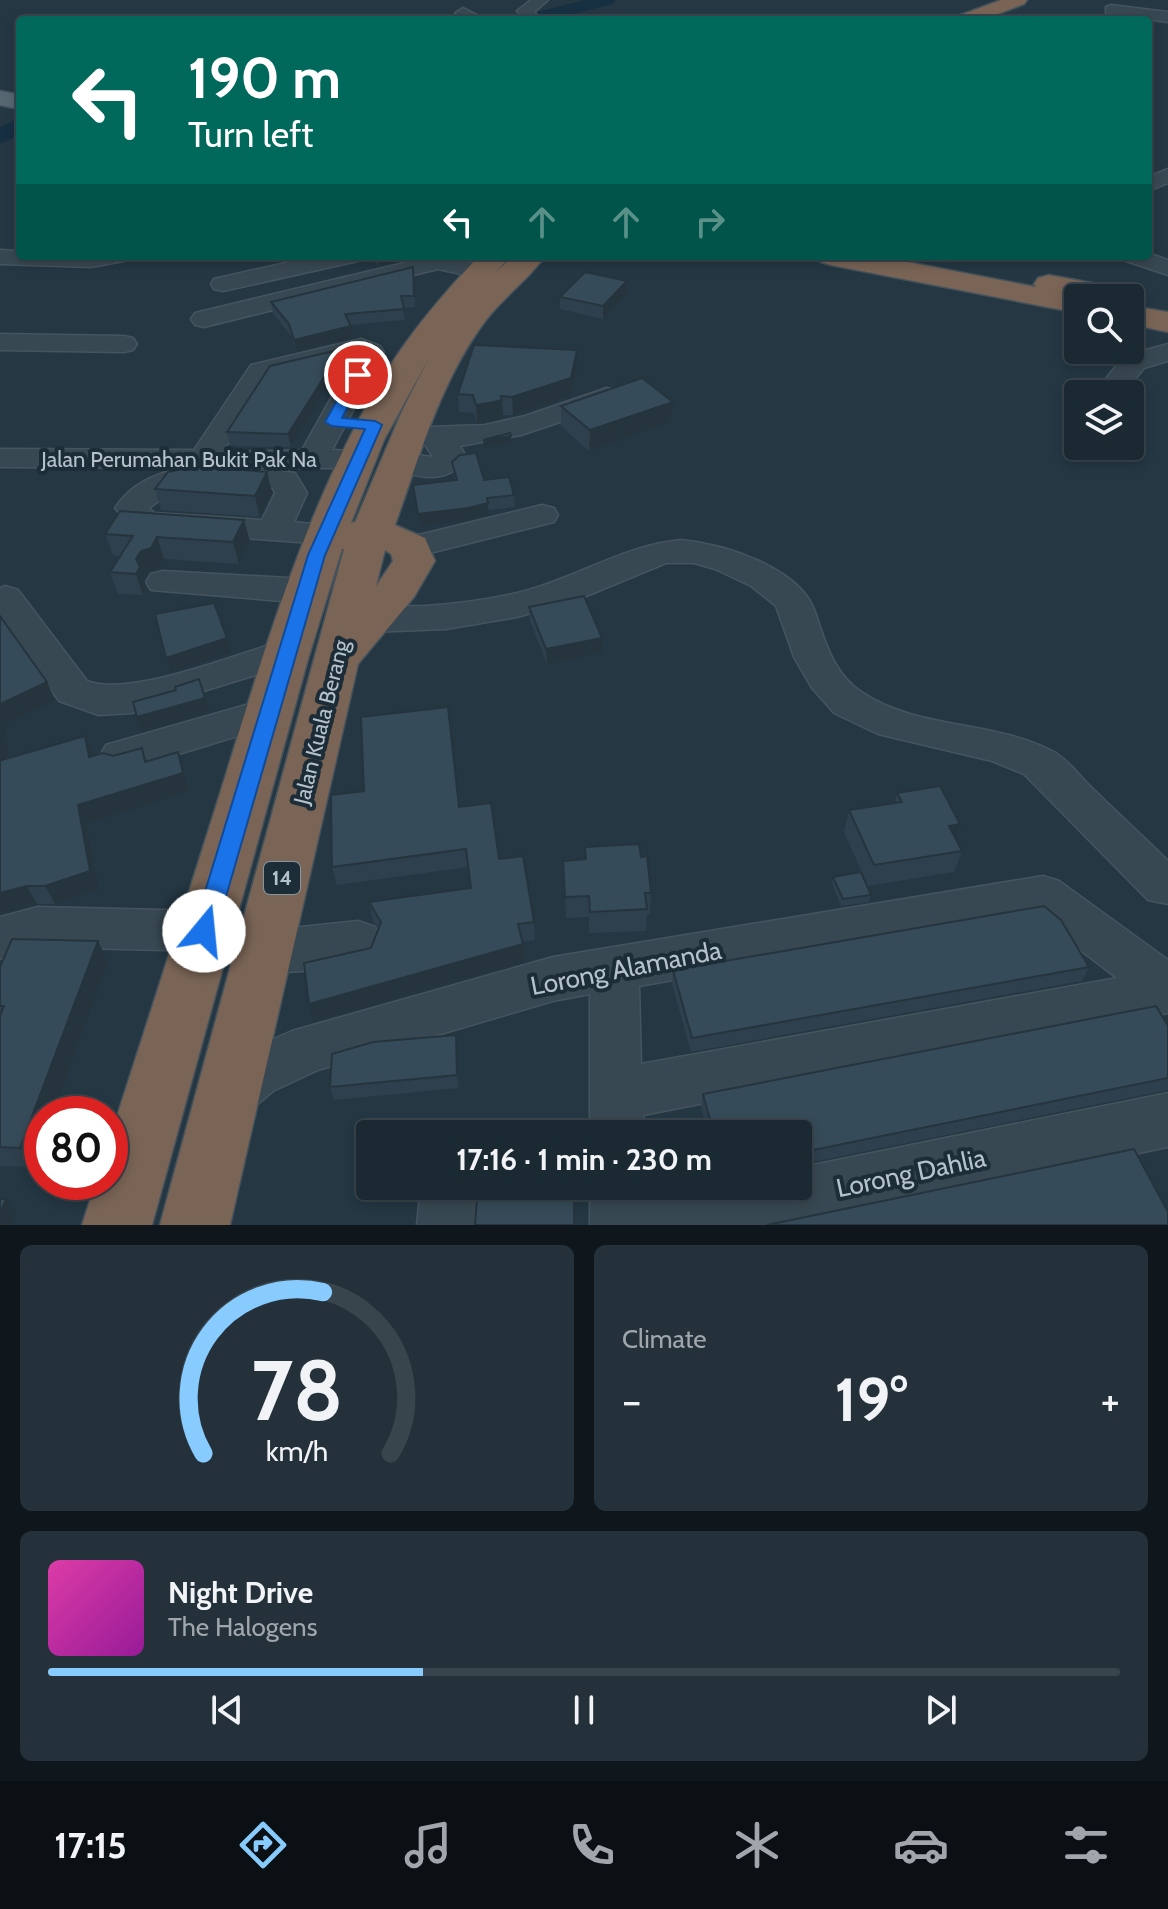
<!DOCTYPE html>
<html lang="en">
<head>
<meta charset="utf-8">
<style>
  body { margin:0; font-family:Cabin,sans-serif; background:#24313a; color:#f1f3f6; height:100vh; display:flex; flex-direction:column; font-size:30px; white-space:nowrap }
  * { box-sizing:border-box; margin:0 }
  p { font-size:26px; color:#a0a6ac }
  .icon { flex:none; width:44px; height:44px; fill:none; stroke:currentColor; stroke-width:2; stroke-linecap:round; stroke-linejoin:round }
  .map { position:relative; height:1225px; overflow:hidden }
  .panel { display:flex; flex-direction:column; gap:20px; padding:20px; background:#0f171c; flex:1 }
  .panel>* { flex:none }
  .top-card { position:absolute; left:16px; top:16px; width:1136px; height:244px; border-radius:8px; box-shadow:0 4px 12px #0003,0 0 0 2px #39454d; background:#00695c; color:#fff; overflow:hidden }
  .buttons { position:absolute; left:1064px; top:284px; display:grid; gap:16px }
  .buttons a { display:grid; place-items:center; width:80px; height:80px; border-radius:8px; background:#1b2932; box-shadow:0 4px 12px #0003,0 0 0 2px #39454d; font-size:40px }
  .speed { position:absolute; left:24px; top:1096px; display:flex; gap:16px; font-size:40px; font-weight:700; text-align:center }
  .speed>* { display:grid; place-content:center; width:104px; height:104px; border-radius:50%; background:#1b2932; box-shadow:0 4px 12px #0003,0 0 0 2px #39454d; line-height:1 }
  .speed .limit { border:12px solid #d22; background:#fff; color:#111 }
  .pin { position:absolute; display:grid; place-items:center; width:68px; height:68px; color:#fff; margin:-34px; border:4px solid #fff; border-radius:50%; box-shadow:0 2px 8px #0007 }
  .me { position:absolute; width:88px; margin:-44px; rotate:17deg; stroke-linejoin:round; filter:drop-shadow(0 0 6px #0008) }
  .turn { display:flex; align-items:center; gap:28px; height:168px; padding:0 40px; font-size:36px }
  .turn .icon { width:104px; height:104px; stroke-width:2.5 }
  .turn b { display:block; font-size:56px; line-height:68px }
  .lanes { display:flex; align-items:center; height:76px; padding:0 40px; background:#0003; justify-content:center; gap:40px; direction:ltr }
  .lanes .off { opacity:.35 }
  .big { font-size:60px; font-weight:800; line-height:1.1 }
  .panel .tile { flex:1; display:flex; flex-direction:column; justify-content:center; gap:12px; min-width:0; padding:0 28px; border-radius:12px; background:#24313a }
  .panel .dial { align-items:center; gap:0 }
  .dial svg { height:208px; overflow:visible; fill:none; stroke:#39454d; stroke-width:7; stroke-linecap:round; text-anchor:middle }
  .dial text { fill:#f1f3f6; stroke:none }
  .song { display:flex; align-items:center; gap:24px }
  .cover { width:96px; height:96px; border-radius:12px; background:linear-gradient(135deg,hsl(320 70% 55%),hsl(300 70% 35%)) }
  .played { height:8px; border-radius:4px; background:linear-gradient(90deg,#88cbff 35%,#39454d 35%) }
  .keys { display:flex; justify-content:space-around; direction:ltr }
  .heat { display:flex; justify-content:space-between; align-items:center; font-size:44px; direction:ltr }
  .panel .tiles { flex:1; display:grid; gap:20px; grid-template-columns:1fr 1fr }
  .tile:last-child { grid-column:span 2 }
  .trip { position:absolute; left:356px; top:1120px; width:456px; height:80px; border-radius:8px; background:#1b2932; box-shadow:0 4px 12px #0003,0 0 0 2px #39454d; font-weight:800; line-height:80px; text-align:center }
  .tabs { display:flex; height:128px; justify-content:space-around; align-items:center; background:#0b1014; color:#a0a6ac }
  .tabs .icon { width:56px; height:56px }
  .tabs .active { color:#88cbff }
  .tabs b { font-size:36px; color:#f1f3f6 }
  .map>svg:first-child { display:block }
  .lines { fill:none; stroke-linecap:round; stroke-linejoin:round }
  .river { fill:#163042; fill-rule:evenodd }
  .minor-casing { stroke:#45545e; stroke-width:3 }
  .major-casing { stroke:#45545e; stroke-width:3 }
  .highway-casing { stroke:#43525c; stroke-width:3 }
  .minor { fill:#384852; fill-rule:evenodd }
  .major { fill:#566772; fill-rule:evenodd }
  .highway { fill:#796455; fill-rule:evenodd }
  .wall { fill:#2e404d }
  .shaded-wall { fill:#26343e }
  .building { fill:#364b59; stroke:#26343e; stroke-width:2 }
  .route { fill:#1a73e8; stroke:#114b97; stroke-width:2 }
  .labels { text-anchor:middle; stroke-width:8; stroke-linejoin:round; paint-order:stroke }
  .shield { fill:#1d2d37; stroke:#87959f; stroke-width:2 }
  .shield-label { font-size:20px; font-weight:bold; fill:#b5c2cc }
  .street-label { font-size:22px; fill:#b5c2cc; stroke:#1d2d37 }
  .near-street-label { font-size:26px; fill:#b5c2cc; stroke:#1d2d37 }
</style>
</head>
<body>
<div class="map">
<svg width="1168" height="1225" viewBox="0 0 1168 1225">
  <rect width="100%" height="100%" fill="#243743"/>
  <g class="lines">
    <!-- river -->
    <g class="river">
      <path d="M 585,0 L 616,0 L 613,4 L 550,20 L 517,20 L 520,16 Z"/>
      <path d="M 20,118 L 20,135 L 0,144 L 0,127 Z"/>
    </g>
    <defs>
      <g id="minor">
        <path d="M 531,0 L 548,0 L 534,12 L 542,20 L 525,20 L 517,11 Z"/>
        <path d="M 1111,5 L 1168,12 L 1168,22 L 1106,13 L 1106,7 Z"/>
        <path d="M 463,8 L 487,20 C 476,20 463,22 455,13 Z"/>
        <path d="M 1168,169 L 1168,183 L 1148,191 L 1148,177 Z"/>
        <path d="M 0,250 L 20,251 L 20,256 L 128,256 L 124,261 L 91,267 L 0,264 Z"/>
        <path d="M 1148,253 L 1168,260 L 1168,275 L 1126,261 L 1122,256 L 1148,256 Z"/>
        <path d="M 317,256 L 362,256 L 358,261 L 223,291 L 214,289 L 211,284 L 214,279 Z"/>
        <path d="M 433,256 L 488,266 L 491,271 L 488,276 L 479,278 L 438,269 L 204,327 L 195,325 L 191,319 L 195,313 Z"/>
        <path d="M 0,334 L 124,336 L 133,338 L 137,344 L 133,350 L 124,352 L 0,350 Z"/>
        <path d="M 361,339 L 380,346 L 384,352 L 332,450 L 369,452 L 373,459 L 369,466 L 358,468 L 257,468 L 295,473 L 307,493 L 294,522 L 337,527 L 342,534 L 337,541 L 325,544 L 133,530 L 115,508 C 131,484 153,475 180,468 L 0,467 L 0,449 L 194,450 L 251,365 ZM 354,357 L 302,450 L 240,452 L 236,459 L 240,466 L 247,467 L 214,465 L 271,377 ZM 202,484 L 273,488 L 275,493 L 262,520 L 154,513 L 149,508 L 173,490 Z"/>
        <path d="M 1168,344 L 1168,361 L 1144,368 L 1123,394 L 1094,394 L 1124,356 Z"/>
        <path d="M 607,388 L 617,391 L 621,397 L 617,403 L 521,435 L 460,446 L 464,453 L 463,461 C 445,487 414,475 388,469 L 384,462 L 388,455 L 399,453 L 433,457 L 425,445 L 400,440 L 396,434 L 400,428 L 485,425 L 525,416 Z"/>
        <path d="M 542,505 L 554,508 L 558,515 L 554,522 L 410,558 L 398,554 L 393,547 L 398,540 Z"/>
        <path d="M 681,540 C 723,544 800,567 815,612 C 825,642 834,675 863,693 C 919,730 994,720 1054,752 C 1068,760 1078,774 1089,785 C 1115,811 1142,835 1168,861 L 1168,904 L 1148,900 L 1024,774 L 992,761 L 878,734 L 834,713 L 812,688 L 794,657 L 776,606 L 751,586 L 715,569 L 694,563 L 666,563 L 579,599 L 517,617 L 446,629 L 370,632 L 357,629 L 352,620 L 357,611 C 379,605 402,607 425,606 C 456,604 487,600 517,593 C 573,580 623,545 681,540 Z"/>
        <path d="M 163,571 L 306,579 L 318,583 L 324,591 L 318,599 L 306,603 L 151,590 L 146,582 L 151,574 Z"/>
        <path d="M 5,586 L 18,590 L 87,681 C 130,698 240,653 288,639 L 301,643 L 307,652 L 301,661 L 132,713 L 99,715 L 59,701 L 0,617 L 0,588 Z"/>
        <path d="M 270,698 L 284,702 L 290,712 L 284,722 L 120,772 L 106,767 L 100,756 L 106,745 Z"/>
        <path d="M 1043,876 L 1059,881 L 1168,960 L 1168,1013 L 643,1115 L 644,1134 L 590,1134 L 590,994 L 553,1001 L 318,1070 L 273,1091 L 246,1114 L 227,1122 L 208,1114 L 201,1096 L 208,1078 L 237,1055 L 292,1031 L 553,957 ZM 1036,916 L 1117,978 L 641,1064 L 639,986 Z"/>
        <path d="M 38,907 L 204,911 L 221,917 L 227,931 L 221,945 L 204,951 L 38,947 L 0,959 L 0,917 Z"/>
        <path d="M 358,921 L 375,927 L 382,942 L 375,957 C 344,968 276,978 246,967 L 239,952 L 246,937 L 263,931 Z"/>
        <path d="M 1168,1093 L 1168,1147 L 791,1225 L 590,1225 L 590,1186 L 646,1186 L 646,1200 L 706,1186 L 798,1186 L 798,1168 Z"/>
        <path d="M 421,1186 L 477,1186 L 475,1225 L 417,1225 Z"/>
      </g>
      <path id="major" d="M 0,91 L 20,95 L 20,109 L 0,105 Z"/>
      <g id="highway">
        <path d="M 1001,0 L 1027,0 L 1024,4 L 982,20 L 955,20 L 958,16 Z"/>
        <path d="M 479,256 L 510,256 L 496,272 L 513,256 L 545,256 C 527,281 501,299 483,324 C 440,383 419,458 395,525 L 425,538 L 435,561 L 414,597 L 358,664 L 230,1225 L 160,1225 L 344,549 L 342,549 L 308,659 L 152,1225 L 82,1225 L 96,1182 L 110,1182 L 110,1138 C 146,1026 182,915 217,803 C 263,656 304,506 385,374 C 411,331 444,293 479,256 ZM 429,358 L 402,411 L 355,522 L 351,523 L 384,440 ZM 385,550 L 391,554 L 393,561 L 376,586 Z"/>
        <path d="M 816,256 L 876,256 L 1036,287 L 1034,284 L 1038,278 L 1049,275 L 1124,289 L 1135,291 L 1139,298 L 1130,306 L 1168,312 L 1168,332 L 1130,324 L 1130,298 L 1078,298 L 1078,313 L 831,265 L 821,262 Z"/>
      </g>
    </defs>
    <!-- minor casing -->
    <use href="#minor" class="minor-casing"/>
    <!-- major casing -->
    <use href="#major" class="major-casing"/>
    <!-- highway casing -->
    <use href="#highway" class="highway-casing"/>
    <!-- minor -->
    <use href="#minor" class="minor"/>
    <!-- major -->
    <use href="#major" class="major"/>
    <!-- highway -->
    <use href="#highway" class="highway"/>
  </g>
  <!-- wall -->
  <g class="wall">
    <path d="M 372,256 L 414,256 L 414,258 L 379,266 L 373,260 Z"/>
    <path d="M 413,267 L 415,307 L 403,308 L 405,320 L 350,325 L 352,338 L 296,351 L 291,336 L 273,313 L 271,302 Z"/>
    <path d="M 627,281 L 627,294 L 603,319 L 560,309 L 560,297 Z"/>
    <path d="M 342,349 L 344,362 L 291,447 L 230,446 L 227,432 Z"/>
    <path d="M 577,368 L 571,396 L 513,415 L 503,415 L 503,418 L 495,421 L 477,424 L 474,413 L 459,412 L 458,394 Z"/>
    <path d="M 673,402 L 671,422 L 589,451 L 561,426 L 561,406 Z"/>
    <path d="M 452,462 L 514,495 L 515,507 L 489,510 L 489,515 L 469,520 L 420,526 L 413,485 L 455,480 Z"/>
    <path d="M 267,472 L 272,493 L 260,517 L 161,510 L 155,489 Z"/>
    <path d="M 244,520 L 250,542 L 239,564 L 164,559 L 158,569 L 148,572 L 144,580 L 147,589 L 143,595 L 118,594 L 110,572 L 120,556 L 113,555 L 105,534 Z"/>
    <path d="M 529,607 L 602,653 L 547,664 L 530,621 Z"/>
    <path d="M 0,616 L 55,700 L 6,724 L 10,758 L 113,756 L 142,748 L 147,761 L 184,770 L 190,791 L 86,824 L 99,889 L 55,904 L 37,904 L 0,914 Z"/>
    <path d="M 897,793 L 960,824 L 955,839 L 962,851 L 954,872 L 868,886 L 844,832 L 849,810 L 895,803 Z"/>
    <path d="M 459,807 L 499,859 L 534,922 L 535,940 L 523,942 L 525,962 L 314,1022 L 371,948 L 378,930 L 373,921 L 369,902 L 470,888 L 468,867 L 337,885 L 332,867 Z"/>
    <path d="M 641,857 L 651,893 L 650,914 L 647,914 L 646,931 L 589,933 L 589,917 L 566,918 L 563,861 Z"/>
    <path d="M 833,877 L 871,895 L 869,902 L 841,906 L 832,884 Z"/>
    <path d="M 98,941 L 108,962 L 53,1114 L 42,1114 L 34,1167 L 0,1166 L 0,967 Z"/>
    <path d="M 1089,967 L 1082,981 L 691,1052 L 672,984 L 673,970 Z"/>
    <path d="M 1168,1026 L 1168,1090 L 798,1165 L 798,1134 L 708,1134 L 701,1107 L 703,1094 Z"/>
    <path d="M 458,1049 L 459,1088 L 334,1100 L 330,1087 Z"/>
  </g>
  <!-- shaded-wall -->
  <g class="shaded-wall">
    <path d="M 378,256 L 414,256 L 414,258 L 379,266 Z"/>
    <path d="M 627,281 L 627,294 L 603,319 L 603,306 Z"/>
    <path d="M 351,326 L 352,338 L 296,351 L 294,340 Z"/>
    <path d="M 342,349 L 344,362 L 291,447 L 288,434 Z"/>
    <path d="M 577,350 L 577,368 L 571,396 L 513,415 L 512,397 Z"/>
    <path d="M 502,400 L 503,418 L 495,421 L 477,424 L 476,405 Z"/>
    <path d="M 673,402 L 671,422 L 589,451 L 590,430 Z"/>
    <path d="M 511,436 L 511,443 L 484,447 L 483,440 Z"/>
    <path d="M 267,472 L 272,493 L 260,517 L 255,496 Z"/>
    <path d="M 488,503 L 489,515 L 469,520 L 420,526 L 418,514 Z"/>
    <path d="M 244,520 L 250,542 L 239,564 L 233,542 Z"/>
    <path d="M 157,537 L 164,559 L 158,569 L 148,572 L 144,580 L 147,589 L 143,595 L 136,574 L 136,559 L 141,551 Z"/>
    <path d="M 227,638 L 231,653 L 171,672 L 166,658 Z"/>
    <path d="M 602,638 L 602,653 L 547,664 L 546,649 Z"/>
    <path d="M 199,679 L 209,712 L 142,732 L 137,717 Z"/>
    <path d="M 47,682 L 55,700 L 6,724 L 12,778 L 2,760 L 0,737 L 0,704 Z"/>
    <path d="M 85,736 L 93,754 L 97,776 L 89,757 Z"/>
    <path d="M 178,752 L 190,791 L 86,824 L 99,889 L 55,904 L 45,886 L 78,805 Z"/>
    <path d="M 960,824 L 953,846 L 949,826 Z"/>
    <path d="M 27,886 L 37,904 L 0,914 L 0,893 Z"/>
    <path d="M 98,941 L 108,962 L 53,1114 L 42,1114 L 42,1144 L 34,1167 L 20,1148 Z"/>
    <path d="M 523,944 L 525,962 L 314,1022 L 309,1004 Z"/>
    <path d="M 456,1035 L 458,1049 L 459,1088 L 457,1075 Z"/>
    <path d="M 6,1199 L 16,1212 L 11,1225 L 0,1225 L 0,1214 Z"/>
  </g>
  <!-- building -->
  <g class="building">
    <path d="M 413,267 L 414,296 L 401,296 L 404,309 L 345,314 L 351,326 L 294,340 L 289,324 L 271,302 Z"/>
    <path d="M 585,272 L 627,281 L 603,306 L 560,297 Z"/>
    <path d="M 474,345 L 577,350 L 571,378 L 512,397 L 501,396 L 502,400 L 494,402 L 476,405 L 473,395 L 458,394 Z"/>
    <path d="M 342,349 L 288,434 L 227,432 L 270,366 Z"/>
    <path d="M 642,378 L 673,402 L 590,430 L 561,406 Z"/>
    <path d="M 510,433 L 511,436 L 483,440 Z"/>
    <path d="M 476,453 L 484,480 L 509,477 L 514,495 L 487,498 L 488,503 L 468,508 L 418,514 L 413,485 L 457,480 L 452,462 L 460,455 Z"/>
    <path d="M 197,466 L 267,472 L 255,496 L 155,489 L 168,472 Z"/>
    <path d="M 120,511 L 244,520 L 233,542 L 157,537 L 151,548 L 141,551 L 136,559 L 140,567 L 136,574 L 110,572 L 133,536 L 105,534 Z"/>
    <path d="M 584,596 L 602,638 L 546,649 L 529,607 Z"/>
    <path d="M 214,603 L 227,638 L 166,658 L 155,614 Z"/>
    <path d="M 0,616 L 47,682 L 0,704 Z"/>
    <path d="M 199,679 L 205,698 L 137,717 L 133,702 L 176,690 L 175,687 Z"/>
    <path d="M 448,707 L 459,807 L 491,803 L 499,859 L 523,856 L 534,922 L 518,924 L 523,944 L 309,1004 L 304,963 L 371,948 L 381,922 L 369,902 L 471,888 L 466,849 L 332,867 L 331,795 L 364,791 L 361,717 Z"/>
    <path d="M 85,736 L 89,757 L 103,753 L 113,756 L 142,748 L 145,762 L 178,752 L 183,773 L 78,805 L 90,871 L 45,886 L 27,886 L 0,893 L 0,737 L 2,760 Z"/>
    <path d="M 940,786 L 960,824 L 949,826 L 962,851 L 874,865 L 849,810 L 902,802 L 897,793 Z"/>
    <path d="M 639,844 L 641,857 L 647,856 L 651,893 L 645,893 L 647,909 L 590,912 L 589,896 L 565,897 L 563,861 L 586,859 L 585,847 Z"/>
    <path d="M 861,872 L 871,895 L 843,899 L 833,877 Z"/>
    <path d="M 1044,906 L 1061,920 L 1089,967 L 692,1038 L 673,970 Z"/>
    <path d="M 12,939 L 98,941 L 20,1148 L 0,1147 L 0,1016 L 4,1006 L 0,1006 L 0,967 Z"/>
    <path d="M 1156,1006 L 1168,1026 L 1168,1078 L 798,1153 L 798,1134 L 714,1134 L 703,1094 Z"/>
    <path d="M 456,1035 L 457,1075 L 330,1087 L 332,1054 L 373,1042 Z"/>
    <path d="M 1134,1149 L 1168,1212 L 1168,1225 L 767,1225 Z"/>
    <path d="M 478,1186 L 574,1186 L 574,1225 L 475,1225 Z"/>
    <path d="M 0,1199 L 6,1199 L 0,1214 Z"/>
  </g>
  <!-- route -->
  <path class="route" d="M 358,371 L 365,375 L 342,418 L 375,421 L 382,425 L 325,555 L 216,931 L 213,938 L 204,941 L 196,938 L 193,931 L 308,555 L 365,429 L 332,426 L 325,422 L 351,375 Z"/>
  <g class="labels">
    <!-- shield labels -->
    <rect class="shield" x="264" y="862" width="36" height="32" rx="6"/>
    <g class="shield-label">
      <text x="282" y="885">14</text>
    </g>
    <!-- street labels -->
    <g class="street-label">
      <text x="179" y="467">Jalan Perumahan Bukit Pak Na</text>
      <text transform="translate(321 722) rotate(-76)" y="8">Jalan Kuala Berang</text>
    </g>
    <!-- near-street labels -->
    <g class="near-street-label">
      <text transform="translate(626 968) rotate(-11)" y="9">Lorong Alamanda</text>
      <text transform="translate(911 1173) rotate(-12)" y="9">Lorong Dahlia</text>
    </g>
  </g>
</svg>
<div class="buttons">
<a><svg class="icon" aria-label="search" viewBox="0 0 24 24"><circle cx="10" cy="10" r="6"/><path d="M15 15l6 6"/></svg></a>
<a><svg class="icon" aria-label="layers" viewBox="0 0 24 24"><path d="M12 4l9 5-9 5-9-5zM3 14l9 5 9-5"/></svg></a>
</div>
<div class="speed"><div class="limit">80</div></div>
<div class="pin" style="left:358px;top:375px;background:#d93025"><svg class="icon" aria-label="arrive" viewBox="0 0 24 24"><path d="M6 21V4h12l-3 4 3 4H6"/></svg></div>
<svg class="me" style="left:204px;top:931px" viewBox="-20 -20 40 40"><circle r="19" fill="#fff"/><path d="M0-13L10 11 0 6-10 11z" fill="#1a73e8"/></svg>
<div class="trip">17:16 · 1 min · 230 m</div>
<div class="top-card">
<div class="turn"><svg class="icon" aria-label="left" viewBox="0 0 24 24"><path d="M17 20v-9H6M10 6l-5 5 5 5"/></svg><div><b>190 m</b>Turn left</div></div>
<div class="lanes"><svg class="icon" aria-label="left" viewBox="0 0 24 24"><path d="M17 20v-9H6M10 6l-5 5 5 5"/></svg><svg class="icon off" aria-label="ahead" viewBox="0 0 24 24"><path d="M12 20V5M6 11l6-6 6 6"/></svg><svg class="icon off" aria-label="ahead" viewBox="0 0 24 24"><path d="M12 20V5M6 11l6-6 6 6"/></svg><svg class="icon off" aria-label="right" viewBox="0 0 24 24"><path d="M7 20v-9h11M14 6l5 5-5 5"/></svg></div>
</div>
</div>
<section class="panel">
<div class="tiles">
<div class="tile dial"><svg viewBox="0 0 100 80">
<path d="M14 69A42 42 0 1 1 86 69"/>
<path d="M14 69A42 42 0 0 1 60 7" stroke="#88cbff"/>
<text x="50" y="56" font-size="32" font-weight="700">78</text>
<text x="50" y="72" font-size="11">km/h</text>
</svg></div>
<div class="tile"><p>Climate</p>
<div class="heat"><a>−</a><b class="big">19°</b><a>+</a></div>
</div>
<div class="tile">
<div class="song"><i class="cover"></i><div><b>Night Drive</b><p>The Halogens</p></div></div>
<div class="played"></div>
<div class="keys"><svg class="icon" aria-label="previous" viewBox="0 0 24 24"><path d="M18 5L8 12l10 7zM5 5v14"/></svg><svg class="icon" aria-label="pause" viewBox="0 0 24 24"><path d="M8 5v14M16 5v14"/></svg><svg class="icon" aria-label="next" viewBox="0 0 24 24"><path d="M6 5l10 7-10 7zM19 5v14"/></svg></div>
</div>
</div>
</section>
<nav class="tabs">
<b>17:15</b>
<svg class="icon active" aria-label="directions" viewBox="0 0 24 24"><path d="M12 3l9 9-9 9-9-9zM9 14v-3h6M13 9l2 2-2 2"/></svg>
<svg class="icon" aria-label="music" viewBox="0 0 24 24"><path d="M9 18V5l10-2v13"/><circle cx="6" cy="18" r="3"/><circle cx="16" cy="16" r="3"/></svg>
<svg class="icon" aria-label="phone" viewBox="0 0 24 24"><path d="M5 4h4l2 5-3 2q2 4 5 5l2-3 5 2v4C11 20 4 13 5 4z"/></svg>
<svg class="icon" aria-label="climate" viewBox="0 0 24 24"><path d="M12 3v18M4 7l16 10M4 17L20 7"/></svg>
<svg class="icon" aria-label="car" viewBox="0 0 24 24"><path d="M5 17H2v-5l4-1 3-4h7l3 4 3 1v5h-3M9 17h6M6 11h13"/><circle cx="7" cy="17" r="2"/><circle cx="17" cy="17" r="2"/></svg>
<svg class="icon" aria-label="filters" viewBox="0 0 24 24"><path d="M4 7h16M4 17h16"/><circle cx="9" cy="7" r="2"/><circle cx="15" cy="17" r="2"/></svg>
</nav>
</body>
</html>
